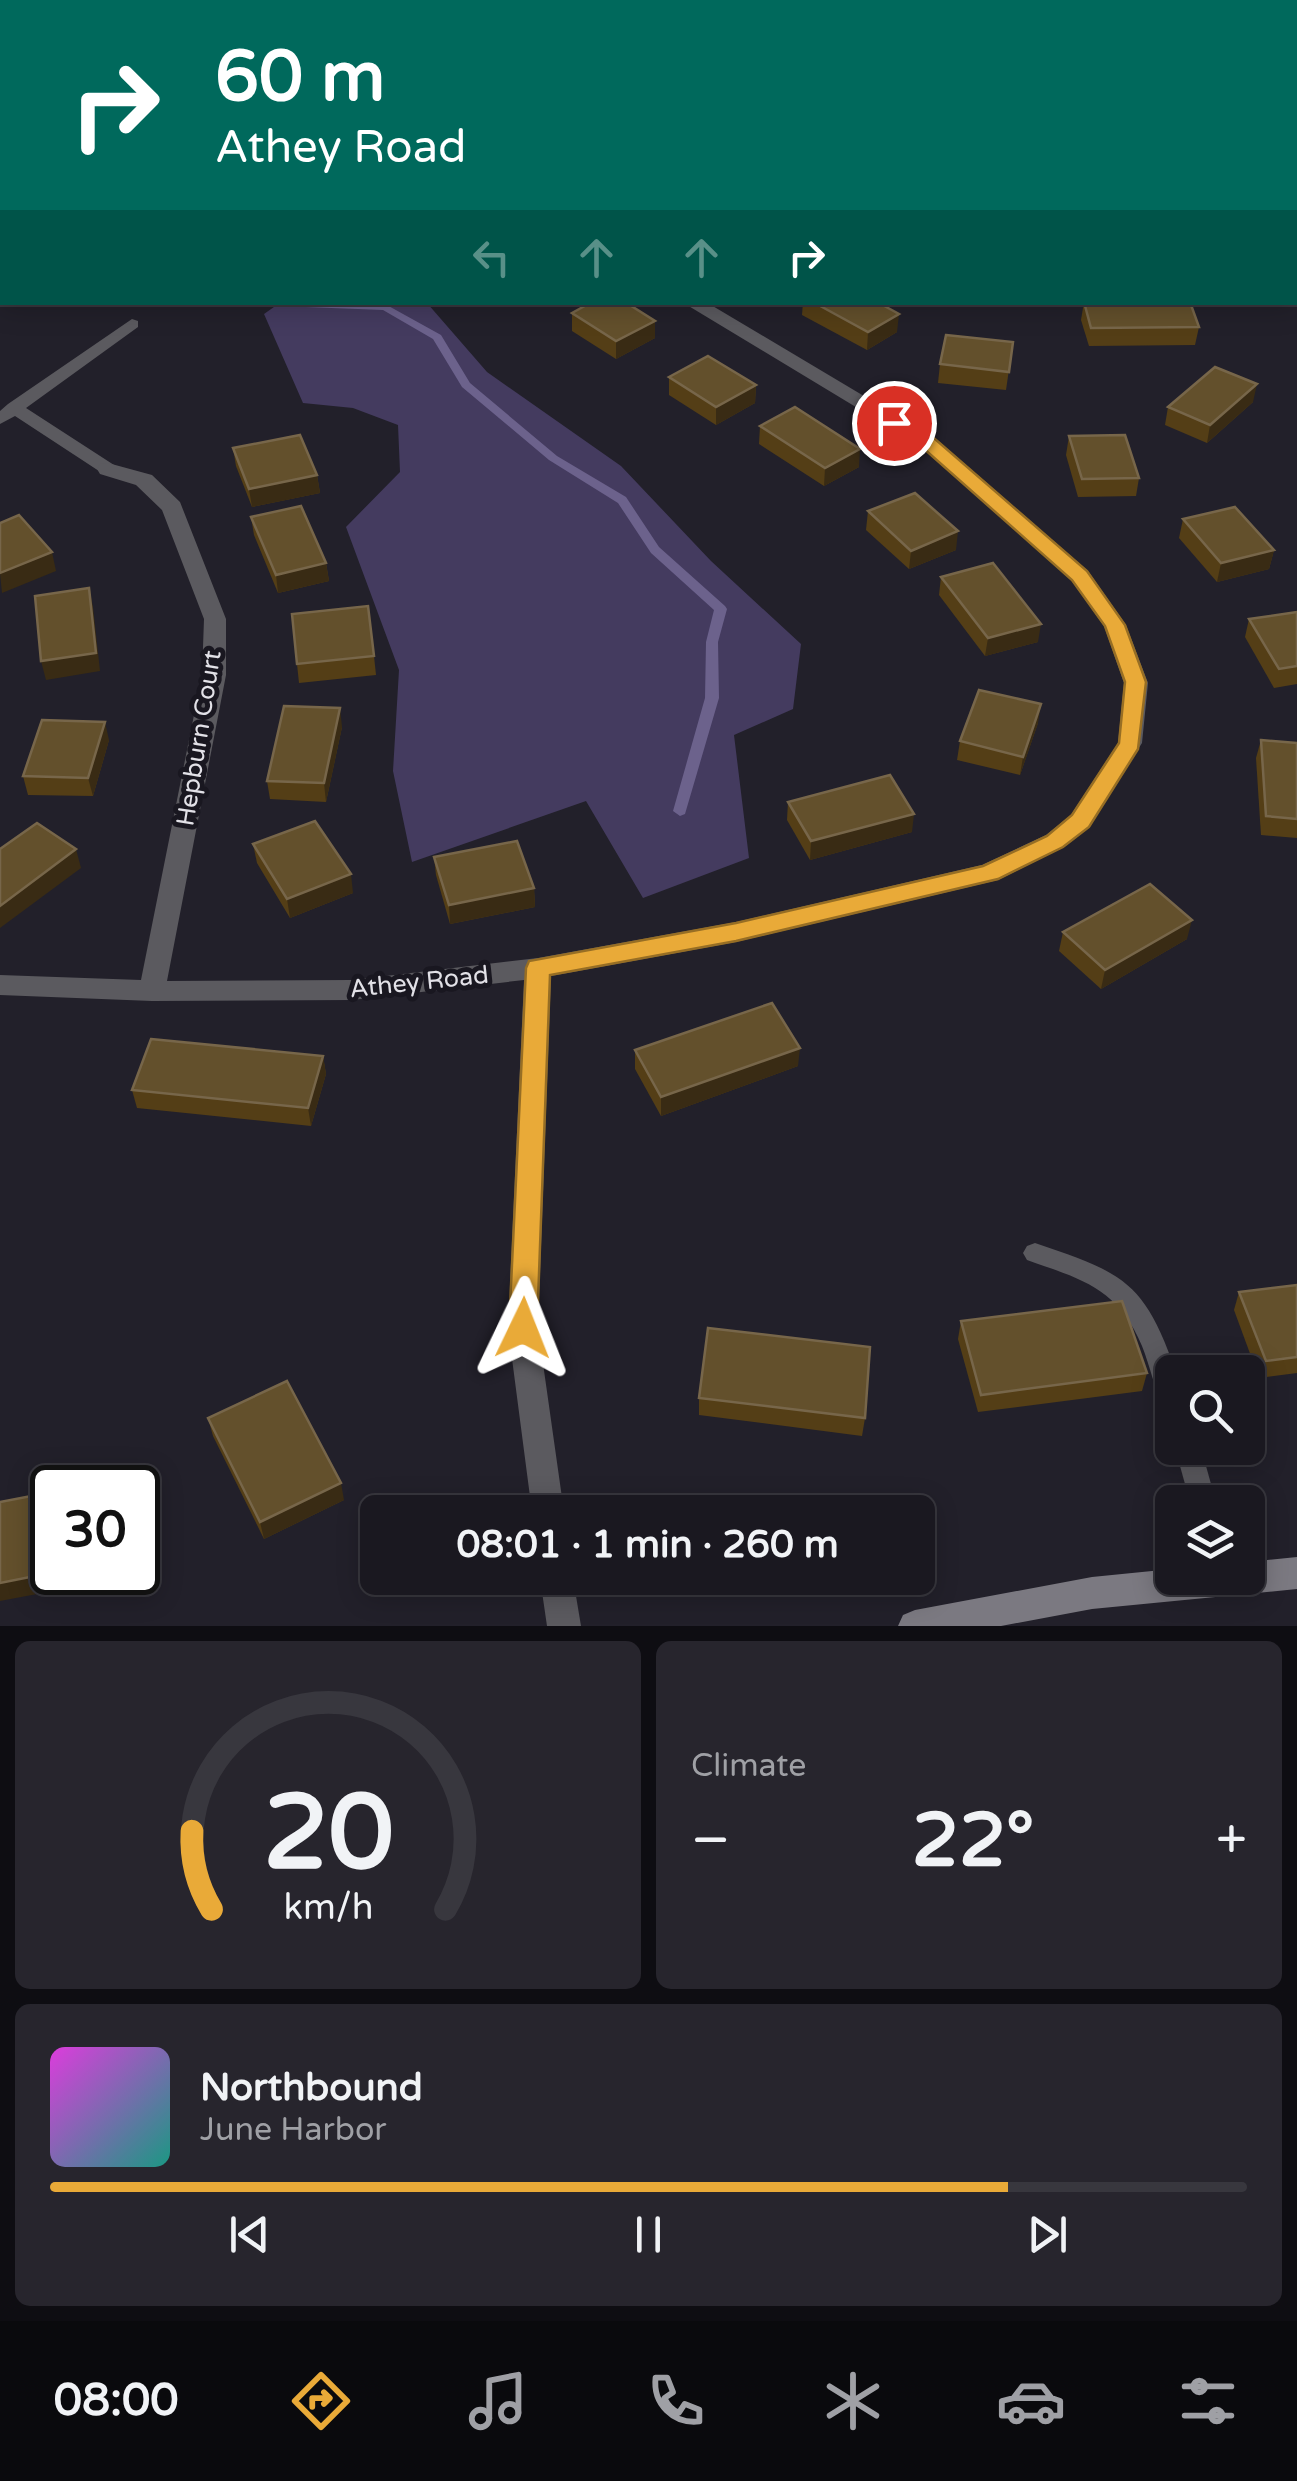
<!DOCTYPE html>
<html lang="en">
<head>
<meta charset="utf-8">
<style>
  body { margin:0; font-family:"Varela Round",sans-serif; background:#27252d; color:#f1f3f6; height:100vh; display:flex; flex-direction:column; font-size:38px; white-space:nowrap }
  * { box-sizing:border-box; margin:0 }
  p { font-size:32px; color:#9fa0a5 }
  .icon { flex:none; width:55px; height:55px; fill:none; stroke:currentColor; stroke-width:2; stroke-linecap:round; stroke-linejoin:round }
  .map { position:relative; height:1626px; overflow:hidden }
  .details { display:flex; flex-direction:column; gap:15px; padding:15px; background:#0e0d12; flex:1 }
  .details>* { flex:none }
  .guide { position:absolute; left:0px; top:0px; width:1298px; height:305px; box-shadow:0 5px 25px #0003,0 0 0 2px #38373e; background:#00695c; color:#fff; overflow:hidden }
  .controls { position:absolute; left:1155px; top:1355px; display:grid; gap:20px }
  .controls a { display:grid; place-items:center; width:110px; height:110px; border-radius:15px; background:#1a1820; box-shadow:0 5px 25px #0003,0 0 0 2px #38373e; font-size:50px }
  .speed { position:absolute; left:30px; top:1465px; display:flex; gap:20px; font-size:50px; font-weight:700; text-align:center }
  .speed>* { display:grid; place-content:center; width:130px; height:130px; border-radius:50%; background:#1a1820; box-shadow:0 5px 25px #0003,0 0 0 2px #38373e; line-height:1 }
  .speed .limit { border:5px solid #111; border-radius:15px; background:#fff; color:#111 }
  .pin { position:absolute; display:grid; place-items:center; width:85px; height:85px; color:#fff; margin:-42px; border:5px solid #fff; border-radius:50%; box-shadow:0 2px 10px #0007 }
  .me { position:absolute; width:110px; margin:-55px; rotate:2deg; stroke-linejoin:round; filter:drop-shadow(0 0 8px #0008) }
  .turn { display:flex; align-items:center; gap:35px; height:210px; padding:0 50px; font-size:45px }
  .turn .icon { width:130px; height:130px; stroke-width:2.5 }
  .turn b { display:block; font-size:70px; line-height:85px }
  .lanes { display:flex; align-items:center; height:95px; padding:0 50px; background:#0003; justify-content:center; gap:50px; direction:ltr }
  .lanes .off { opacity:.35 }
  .big { font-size:75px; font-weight:700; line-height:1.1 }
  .details .tile { flex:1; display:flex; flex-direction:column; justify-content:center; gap:15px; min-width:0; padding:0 35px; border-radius:15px; background:#27252d }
  .details .dial { align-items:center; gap:0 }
  .dial svg { height:260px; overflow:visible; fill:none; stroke:#38373e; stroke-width:7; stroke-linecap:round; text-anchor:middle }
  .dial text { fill:#f1f3f6; stroke:none }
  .song { display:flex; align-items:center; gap:30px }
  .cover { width:120px; height:120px; border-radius:15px; background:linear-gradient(135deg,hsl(300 70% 55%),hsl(170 70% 35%)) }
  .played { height:10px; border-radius:5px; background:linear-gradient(90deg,#e9aa38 80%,#38373e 80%) }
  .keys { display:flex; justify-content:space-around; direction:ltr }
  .heat { display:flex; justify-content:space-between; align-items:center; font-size:55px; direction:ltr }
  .details .tiles { flex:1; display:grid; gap:15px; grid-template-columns:1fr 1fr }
  .tile:last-child { grid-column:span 2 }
  .trip { position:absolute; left:360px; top:1495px; width:575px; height:100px; border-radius:15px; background:#1a1820; box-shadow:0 5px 25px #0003,0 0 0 2px #38373e; font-weight:700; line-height:100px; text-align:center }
  .menu { display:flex; height:160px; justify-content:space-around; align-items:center; background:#0a0a0d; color:#9fa0a5 }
  .menu .icon { width:70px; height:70px }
  .menu .active { color:#e9aa38 }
  .menu b { font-size:45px; color:#f1f3f6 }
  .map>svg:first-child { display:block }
  .green { fill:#443b5f }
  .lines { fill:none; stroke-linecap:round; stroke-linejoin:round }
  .stream { fill:#6c628c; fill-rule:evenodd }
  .lane { fill:#5b5a5f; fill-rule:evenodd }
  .street { fill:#5b5a5f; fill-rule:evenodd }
  .secondary { fill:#7b7981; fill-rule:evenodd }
  .wall { fill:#543e16 }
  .shaded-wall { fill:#392b14 }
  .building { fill:#63502c; stroke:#77664a; stroke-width:2.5 }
  .route { fill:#e9aa38; stroke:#976e24; stroke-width:2.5 }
  .labels { text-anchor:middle; stroke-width:10; stroke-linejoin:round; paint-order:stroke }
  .street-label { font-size:25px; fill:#e2e1e7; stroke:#191720 }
</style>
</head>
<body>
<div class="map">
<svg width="1297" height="1626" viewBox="0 0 1297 1626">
  <rect width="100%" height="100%" fill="#22202a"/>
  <!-- green -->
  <g class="green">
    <path d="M 0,0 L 468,0 L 2,2 L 0,271 Z"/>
    <path d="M 281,302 L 427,303 L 487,372 L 621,466 L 711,561 L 801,644 L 793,709 L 734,735 L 749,858 L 643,898 L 586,801 L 412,862 L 393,771 L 399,670 L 346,527 L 400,472 L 398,425 L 353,408 L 303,403 L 264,314 Z"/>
  </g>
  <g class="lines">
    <!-- stream -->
    <g class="stream">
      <path d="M 223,0 L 235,0 L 233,2 L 222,2 Z"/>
      <path d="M 2,155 L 2,162 L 0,163 L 0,156 Z"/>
      <path d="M 247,302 L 385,304 L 441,335 L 470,383 L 557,456 L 626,497 L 659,547 L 725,606 L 727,609 L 718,642 L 719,698 L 685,814 L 680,816 L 673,811 L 705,698 L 706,642 L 714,610 L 651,553 L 618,503 L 549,460 L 462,387 L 433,339 L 383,310 L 252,305 Z"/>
    </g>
    <!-- lane -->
    <g class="lane">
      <path d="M 132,319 L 138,321 L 138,327 L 26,408 L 114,465 L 114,473 L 102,473 L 15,416 L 0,424 L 0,411 L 8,404 Z"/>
      <path d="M 1035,1243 C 1123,1273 1144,1280 1176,1372 L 1172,1372 L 1172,1409 L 1163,1406 C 1154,1387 1150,1366 1142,1346 C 1118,1288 1081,1279 1027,1260 L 1023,1253 L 1027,1246 Z"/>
      <path d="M 1175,1448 L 1201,1448 L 1216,1502 L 1190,1502 Z"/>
    </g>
    <!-- street -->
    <g class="street">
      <path d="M 682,302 L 706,302 L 936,439 L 1088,571 L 1126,625 L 1148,683 L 1142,743 L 1089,827 L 1064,847 L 998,880 L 736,942 L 551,976 L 538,1328 L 564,1512 L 532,1512 L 508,1328 L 524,980 L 352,1000 L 152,1001 L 0,995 L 0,975 L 141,980 L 202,675 L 204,619 L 162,510 L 136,485 L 100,474 L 97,469 L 100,464 L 108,463 L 152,475 L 180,502 L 226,619 L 226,675 L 167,981 L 352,980 L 538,958 L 736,922 L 982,865 L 1046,835 L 1071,815 L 1118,743 L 1124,683 L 1104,626 L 1072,581 L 922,447 Z"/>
      <path d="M 540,1578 L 573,1578 L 581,1626 L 547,1626 Z"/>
    </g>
    <!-- secondary -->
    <path class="secondary" d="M 1297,1557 L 1297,1589 L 1092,1609 L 1001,1626 L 898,1626 L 903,1615 L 915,1610 L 1092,1577 L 1172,1569 L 1172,1578 L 1248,1578 L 1248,1562 Z"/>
  </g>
  <!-- wall -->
  <g class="wall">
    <path d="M 803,302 L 877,302 L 897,332 L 867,350 L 802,315 Z"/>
    <path d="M 1084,302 L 1199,327 L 1195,345 L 1089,346 L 1081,320 Z"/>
    <path d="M 572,313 L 655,321 L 655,338 L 616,359 L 572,331 Z"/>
    <path d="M 1013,342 L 1006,390 L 938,383 L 940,364 Z"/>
    <path d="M 669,377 L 756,385 L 755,403 L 716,425 L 669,395 Z"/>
    <path d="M 1253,402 L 1207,443 L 1165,425 L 1168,407 Z"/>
    <path d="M 760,426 L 859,467 L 824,486 L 759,444 Z"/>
    <path d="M 1069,436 L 1139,478 L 1136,496 L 1078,497 L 1066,455 Z"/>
    <path d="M 233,448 L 317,475 L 320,493 L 252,507 L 236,466 Z"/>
    <path d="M 868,511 L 956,550 L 909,569 L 866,530 Z"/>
    <path d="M 251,517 L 326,563 L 329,581 L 278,593 L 254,535 Z"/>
    <path d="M 1183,519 L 1274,550 L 1269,569 L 1217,582 L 1179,538 Z"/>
    <path d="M 941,577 L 1038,642 L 985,656 L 939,595 Z"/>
    <path d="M 1297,612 L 1297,684 L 1274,688 L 1245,637 L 1249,619 Z"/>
    <path d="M 374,656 L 376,675 L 299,683 L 297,664 Z"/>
    <path d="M 1038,723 L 1020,775 L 957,760 L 960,741 Z"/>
    <path d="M 342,727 L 326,802 L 270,799 L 267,781 Z"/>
    <path d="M 109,740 L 93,796 L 28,795 L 23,776 Z"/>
    <path d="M 1261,740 L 1297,743 L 1297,838 L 1261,835 L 1256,758 Z"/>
    <path d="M 788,802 L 912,832 L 810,860 L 787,820 Z"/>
    <path d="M 253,844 L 353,893 L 290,918 L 257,863 Z"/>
    <path d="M 434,857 L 534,888 L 535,907 L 450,924 L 436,875 Z"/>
    <path d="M 1063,932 L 1187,939 L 1101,989 L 1059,951 Z"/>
    <path d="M 635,1050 L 798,1066 L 661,1116 L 635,1069 Z"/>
    <path d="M 323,1056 L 326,1074 L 311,1126 L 137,1108 L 132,1090 Z"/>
    <path d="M 1297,1285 L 1297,1373 L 1259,1378 L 1234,1310 L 1239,1292 Z"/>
    <path d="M 961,1321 L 1147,1373 L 1142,1391 L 978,1412 L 958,1339 Z"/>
    <path d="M 699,1398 L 865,1418 L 862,1436 L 699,1415 Z"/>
    <path d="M 208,1418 L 344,1500 L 264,1539 L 213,1436 Z"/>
  </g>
  <!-- shaded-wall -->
  <g class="shaded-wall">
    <path d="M 683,0 L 719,0 L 683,2 Z"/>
    <path d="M 899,314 L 897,332 L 867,350 L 868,332 Z"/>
    <path d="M 655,321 L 655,338 L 616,359 L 616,341 Z"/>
    <path d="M 1257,384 L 1253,402 L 1207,443 L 1210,425 Z"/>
    <path d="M 756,385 L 755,403 L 716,425 L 716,407 Z"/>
    <path d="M 860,449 L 859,467 L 824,486 L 825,468 Z"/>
    <path d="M 317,475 L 320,493 L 252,507 L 249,489 Z"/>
    <path d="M 958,531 L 956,550 L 909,569 L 911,551 Z"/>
    <path d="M 1274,550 L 1269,569 L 1217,582 L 1221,563 Z"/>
    <path d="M 52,552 L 56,571 L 2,593 L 0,573 Z"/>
    <path d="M 326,563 L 329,581 L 278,593 L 276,575 Z"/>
    <path d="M 89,588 L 93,607 L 100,671 L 46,680 L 41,661 Z"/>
    <path d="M 1041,624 L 1038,642 L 985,656 L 988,638 Z"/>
    <path d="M 1041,704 L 1038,723 L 1020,775 L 1023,757 Z"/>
    <path d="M 340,708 L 342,727 L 326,802 L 324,783 Z"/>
    <path d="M 105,722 L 109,740 L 93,796 L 88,778 Z"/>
    <path d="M 914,814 L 912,832 L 810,860 L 811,841 Z"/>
    <path d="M 76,849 L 81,868 L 0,928 L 0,906 Z"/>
    <path d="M 351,874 L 353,893 L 290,918 L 287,899 Z"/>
    <path d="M 534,888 L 535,907 L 450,924 L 449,905 Z"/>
    <path d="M 1192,920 L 1187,939 L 1101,989 L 1105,970 Z"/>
    <path d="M 800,1048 L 798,1066 L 661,1116 L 661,1097 Z"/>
    <path d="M 323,1056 L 326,1074 L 311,1126 L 308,1108 Z"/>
    <path d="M 341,1483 L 344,1500 L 264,1539 L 260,1522 Z"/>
    <path d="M 55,1572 L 117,1572 L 117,1579 L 0,1601 L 0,1583 Z"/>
  </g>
  <!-- building -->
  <g class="building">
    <path d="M 565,0 L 600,0 L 605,2 L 559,2 Z"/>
    <path d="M 592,302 L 625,302 L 655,321 L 616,341 L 572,313 Z"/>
    <path d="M 813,302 L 877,302 L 899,314 L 868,332 Z"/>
    <path d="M 1084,302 L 1190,302 L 1199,327 L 1091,328 Z"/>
    <path d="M 946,335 L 1013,342 L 1009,372 L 940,364 Z"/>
    <path d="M 708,356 L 756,385 L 716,407 L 669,377 Z"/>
    <path d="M 1215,367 L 1257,384 L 1210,425 L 1168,407 Z"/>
    <path d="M 795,407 L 860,449 L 825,468 L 760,426 Z"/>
    <path d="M 300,435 L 317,475 L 249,489 L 233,448 Z"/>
    <path d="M 1125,435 L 1139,478 L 1082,479 L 1069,436 Z"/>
    <path d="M 915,493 L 958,531 L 911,551 L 868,511 Z"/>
    <path d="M 301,506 L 326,563 L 276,575 L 251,517 Z"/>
    <path d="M 1235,507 L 1274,550 L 1221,563 L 1183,519 Z"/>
    <path d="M 19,515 L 52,552 L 0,573 L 0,523 Z"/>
    <path d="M 993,563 L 1041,624 L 988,638 L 941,577 Z"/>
    <path d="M 89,588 L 96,653 L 41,661 L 35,596 Z"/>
    <path d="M 368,606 L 374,656 L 297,664 L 292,614 Z"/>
    <path d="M 1297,612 L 1297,666 L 1279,669 L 1249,619 Z"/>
    <path d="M 979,690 L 1041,704 L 1023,757 L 960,741 Z"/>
    <path d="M 284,706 L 340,708 L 324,783 L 267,781 Z"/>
    <path d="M 42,720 L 105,722 L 88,778 L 23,776 Z"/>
    <path d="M 1261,740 L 1297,743 L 1297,819 L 1266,816 Z"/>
    <path d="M 890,775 L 914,814 L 811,841 L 788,802 Z"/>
    <path d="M 315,821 L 351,874 L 287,899 L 253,844 Z"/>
    <path d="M 37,823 L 76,849 L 0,906 L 0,849 Z"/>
    <path d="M 517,841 L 534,888 L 449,905 L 434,857 Z"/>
    <path d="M 1150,884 L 1192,920 L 1105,970 L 1063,932 Z"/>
    <path d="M 772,1003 L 800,1048 L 661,1097 L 635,1050 Z"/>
    <path d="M 151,1039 L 323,1056 L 308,1108 L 132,1090 Z"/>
    <path d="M 1297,1285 L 1297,1357 L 1266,1361 L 1239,1292 Z"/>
    <path d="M 1122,1301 L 1147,1373 L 981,1395 L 961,1321 Z"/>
    <path d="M 708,1328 L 870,1347 L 865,1418 L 699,1398 Z"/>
    <path d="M 287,1381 L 341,1483 L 260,1522 L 208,1418 Z"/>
    <path d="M 107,1482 L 107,1488 L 78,1488 Z"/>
    <path d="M 52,1492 L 52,1572 L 55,1572 L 0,1583 L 0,1502 Z"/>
  </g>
  <!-- route -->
  <path class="route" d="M 894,417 L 935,439 L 1087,571 L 1125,625 L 1146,682 L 1138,749 L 1089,827 L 1063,847 L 998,879 L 736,941 L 550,975 L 537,1328 L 533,1336 L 523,1340 L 513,1336 L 509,1328 L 526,968 L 529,961 L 736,923 L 983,866 L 1047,836 L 1072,815 L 1119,743 L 1125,682 L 1105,626 L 1072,580 L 922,447 L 888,427 L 888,419 Z"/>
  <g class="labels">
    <!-- street labels -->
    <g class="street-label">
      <text transform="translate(198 738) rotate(-81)" y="9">Hepburn Court</text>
      <text transform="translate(419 981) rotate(-6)" y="9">Athey Road</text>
    </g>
  </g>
</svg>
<div class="controls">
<a><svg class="icon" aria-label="search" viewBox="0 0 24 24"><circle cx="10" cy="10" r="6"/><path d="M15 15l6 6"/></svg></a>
<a><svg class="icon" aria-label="layers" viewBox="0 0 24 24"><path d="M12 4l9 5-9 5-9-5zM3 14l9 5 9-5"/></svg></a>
</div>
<div class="speed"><div class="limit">30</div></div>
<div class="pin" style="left:894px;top:423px;background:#d93025"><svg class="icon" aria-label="arrive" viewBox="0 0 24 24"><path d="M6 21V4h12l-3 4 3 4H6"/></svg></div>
<svg class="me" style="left:523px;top:1328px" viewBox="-20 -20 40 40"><path d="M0-17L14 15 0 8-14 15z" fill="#e9aa38" stroke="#fff" stroke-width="4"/></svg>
<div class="trip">08:01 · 1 min · 260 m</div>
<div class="guide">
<div class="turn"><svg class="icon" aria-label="right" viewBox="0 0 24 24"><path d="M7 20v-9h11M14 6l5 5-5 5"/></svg><div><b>60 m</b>Athey Road</div></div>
<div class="lanes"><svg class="icon off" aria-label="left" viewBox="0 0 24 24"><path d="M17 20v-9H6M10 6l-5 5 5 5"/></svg><svg class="icon off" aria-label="ahead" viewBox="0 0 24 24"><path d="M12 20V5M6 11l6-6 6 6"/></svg><svg class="icon off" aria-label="ahead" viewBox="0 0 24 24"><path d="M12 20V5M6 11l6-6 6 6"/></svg><svg class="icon" aria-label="right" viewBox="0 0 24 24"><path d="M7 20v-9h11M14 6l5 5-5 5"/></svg></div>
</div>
</div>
<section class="details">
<div class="tiles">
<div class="tile dial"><svg viewBox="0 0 100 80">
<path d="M14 69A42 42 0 1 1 86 69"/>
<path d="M14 69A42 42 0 0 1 8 45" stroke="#e9aa38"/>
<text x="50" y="56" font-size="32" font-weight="700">20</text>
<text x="50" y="72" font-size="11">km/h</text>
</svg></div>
<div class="tile"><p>Climate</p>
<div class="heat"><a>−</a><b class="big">22°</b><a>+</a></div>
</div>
<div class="tile">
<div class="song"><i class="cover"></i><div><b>Northbound</b><p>June Harbor</p></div></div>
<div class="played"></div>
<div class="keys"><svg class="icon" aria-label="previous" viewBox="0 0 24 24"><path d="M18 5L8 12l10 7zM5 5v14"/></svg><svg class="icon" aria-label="pause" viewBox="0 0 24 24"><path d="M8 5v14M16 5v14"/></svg><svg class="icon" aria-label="next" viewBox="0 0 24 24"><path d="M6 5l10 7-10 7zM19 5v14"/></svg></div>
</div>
</div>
</section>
<nav class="menu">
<b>08:00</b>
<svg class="icon active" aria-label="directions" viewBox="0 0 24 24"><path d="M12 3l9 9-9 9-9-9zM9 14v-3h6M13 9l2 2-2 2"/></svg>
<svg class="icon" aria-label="music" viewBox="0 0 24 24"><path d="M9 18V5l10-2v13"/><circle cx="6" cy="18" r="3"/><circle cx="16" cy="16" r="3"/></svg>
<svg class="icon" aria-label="phone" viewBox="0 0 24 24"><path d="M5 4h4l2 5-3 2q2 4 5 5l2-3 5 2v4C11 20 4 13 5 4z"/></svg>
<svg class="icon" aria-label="climate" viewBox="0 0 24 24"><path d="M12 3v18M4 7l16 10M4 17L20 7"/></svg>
<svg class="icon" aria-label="car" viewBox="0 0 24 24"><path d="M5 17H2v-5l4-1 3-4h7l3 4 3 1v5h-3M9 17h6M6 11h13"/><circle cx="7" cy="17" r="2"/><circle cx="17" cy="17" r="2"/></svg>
<svg class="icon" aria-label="filters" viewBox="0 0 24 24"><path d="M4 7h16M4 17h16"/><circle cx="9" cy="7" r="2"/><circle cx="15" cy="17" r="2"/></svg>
</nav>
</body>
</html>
